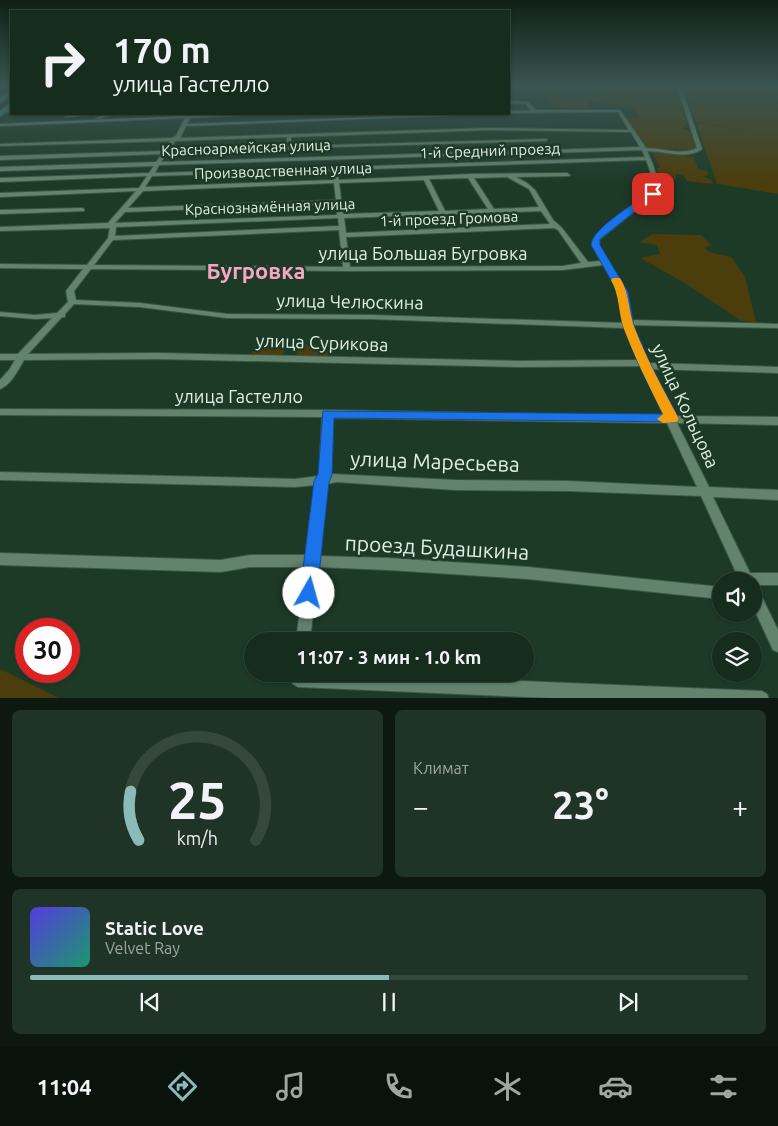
<!DOCTYPE html>
<html lang="ru">
<head>
<meta charset="utf-8">
<style>
  body { margin:0; font-family:Ubuntu,sans-serif; background:#1f3426; color:#f1f3f6; height:100vh; display:flex; flex-direction:column; font-size:19px; white-space:nowrap }
  * { box-sizing:border-box; margin:0 }
  p { font-size:16px; color:#9ea7a4 }
  .icon { flex:none; width:28px; height:28px; fill:none; stroke:currentColor; stroke-width:2; stroke-linecap:round; stroke-linejoin:round }
  .map { position:relative; height:698px; overflow:hidden }
  .panel { display:flex; flex-direction:column; gap:12px; padding:12px; background:#0c1810; flex:1 }
  .panel>* { flex:none }
  .banner { position:absolute; left:10px; top:10px; width:500px; height:105px; border-radius:0px; box-shadow:0 1px 4px #0004,0 0 0 1px #35483b; background:#162c1d; color:#f1f3f6; overflow:hidden }
  .tools { position:absolute; left:712px; top:572px; display:grid; gap:10px }
  .tools a { display:grid; place-items:center; width:50px; height:50px; border-radius:50%; background:#162c1d; box-shadow:0 1px 4px #0004,0 0 0 1px #35483b; font-size:25px }
  .speed { position:absolute; left:15px; top:618px; display:flex; gap:10px; font-size:25px; font-weight:700; text-align:center }
  .speed>* { display:grid; place-content:center; width:65px; height:65px; border-radius:50%; background:#162c1d; box-shadow:0 1px 4px #0004,0 0 0 1px #35483b; line-height:1 }
  .speed .limit { border:8px solid #d22; background:#fff; color:#111 }
  .pin { position:absolute; display:grid; place-items:center; width:42px; height:42px; color:#fff; margin:-21px; border-radius:10px; box-shadow:0 2px 8px #0006 }
  .me { position:absolute; width:55px; margin:-28px; rotate:7deg; stroke-linejoin:round; filter:drop-shadow(0 0 4px #0008) }
  .turn { display:flex; align-items:center; gap:18px; height:105px; padding:0 20px; font-size:22px }
  .turn .icon { width:65px; height:65px; stroke-width:2.5 }
  .turn b { display:block; font-size:35px; line-height:42px }
  .big { font-size:38px; font-weight:700; line-height:1.1 }
  .panel .tile { flex:1; display:flex; flex-direction:column; justify-content:center; gap:8px; min-width:0; padding:0 18px; border-radius:8px; background:#1f3426 }
  .panel .dial { align-items:center; gap:0 }
  .dial svg { height:130px; overflow:visible; fill:none; stroke:#35483b; stroke-width:7; stroke-linecap:round; text-anchor:middle }
  .dial text { fill:#f1f3f6; stroke:none }
  .song { display:flex; align-items:center; gap:15px }
  .cover { width:60px; height:60px; border-radius:8px; background:linear-gradient(135deg,hsl(250 70% 55%),hsl(160 70% 35%)) }
  .played { height:5px; border-radius:2px; background:linear-gradient(90deg,#8bbbb9 50%,#35483b 50%) }
  .keys { display:flex; justify-content:space-around; direction:ltr }
  .heat { display:flex; justify-content:space-between; align-items:center; font-size:28px; direction:ltr }
  .panel .tiles { flex:1; display:grid; gap:12px; grid-template-columns:1fr 1fr }
  .tile:last-child { grid-column:span 2 }
  .trip { position:absolute; left:244px; top:632px; width:290px; height:50px; border-radius:25px; background:#162c1d; box-shadow:0 1px 4px #0004,0 0 0 1px #35483b; font-weight:700; line-height:50px; text-align:center }
  .tabs { display:flex; height:80px; justify-content:space-around; align-items:center; background:#09120c; color:#9ea7a4 }
  .tabs .icon { width:35px; height:35px }
  .tabs .current { color:#8bbbb9 }
  .tabs b { font-size:22px; color:#f1f3f6 }
  .map>svg:first-child { display:block }
  .green { fill:#4c3d0d }
  .lines { fill:none; stroke-linecap:round; stroke-linejoin:round }
  .stream { stroke:#5ca3ae; stroke-width:1 }
  .minor-casing { stroke:#3c5747; stroke-width:2 }
  .major-casing { stroke:#3c5747; stroke-width:3 }
  .minor { fill:#63836d; fill-rule:evenodd }
  .major { fill:#3c9686; fill-rule:evenodd }
  .route { fill:#1a73e8; stroke:#114b97 }
  .slow { fill:#f59e0b }
  .labels { text-anchor:middle; stroke-width:5; stroke-linejoin:round; paint-order:stroke }
  .far-street-label { font-size:15px; fill:#ddefe2; stroke:#1d3a27 }
  .street-label { font-size:18px; fill:#ddefe2; stroke:#1d3a27 }
  .near-street-label { font-size:21px; fill:#ddefe2; stroke:#1d3a27 }
  .district-label { font-size:22px; font-weight:bold; fill:#f7a7c3; stroke:#1d3a27 }
</style>
</head>
<body>
<div class="map">
<svg width="778" height="699" viewBox="0 0 778 699">
  <rect width="100%" height="100%" fill="#1d3a27"/>
  <!-- green -->
  <g class="green">
    <path d="M 598,86 L 675,86 L 687,124 L 682,128 L 691,132 L 695,144 L 692,150 L 646,148 L 627,118 L 639,118 L 636,111 L 631,109 L 590,101 L 587,102 L 593,110 L 558,108 L 552,106 L 546,96 L 535,92 L 554,90 L 556,93 L 578,98 L 580,95 L 600,93 L 594,92 Z"/>
    <path d="M 683,86 L 778,86 L 778,194 L 717,184 L 696,123 L 773,135 L 696,122 Z"/>
    <path d="M 651,151 L 694,157 L 698,169 L 707,171 L 709,175 L 703,176 L 711,180 L 713,184 L 687,181 L 683,175 L 677,174 L 675,180 C 666,181 661,176 656,169 L 660,167 Z"/>
    <path d="M 653,234 L 701,235 L 711,245 L 705,248 L 709,252 L 731,257 L 745,277 L 756,322 L 742,321 L 685,283 L 640,258 L 660,254 L 657,245 L 639,242 Z"/>
    <path d="M 256,343 L 286,344 L 283,355 L 252,354 Z"/>
    <path d="M 299,344 L 330,345 L 327,356 L 296,355 Z"/>
    <path d="M 0,669 L 59,698 L 0,698 Z"/>
  </g>
  <g class="lines">
    <!-- stream -->
    <g class="stream">
      <path d="M 509,87 L 519,86"/>
      <path d="M 65,117 L 99,114"/>
    </g>
    <defs>
      <g id="minor">
        <path d="M 677,86 L 681,86 L 702,149 C 688,160 665,151 647,151 C 654,166 659,178 656,194 L 599,240 L 598,245 L 627,292 L 631,320 L 778,324 L 778,328 L 632,325 L 649,363 L 778,367 L 778,373 L 651,369 L 674,416 L 778,417 L 778,425 L 677,423 L 709,487 L 778,490 L 778,500 L 713,497 L 750,573 L 778,573 L 778,585 L 754,585 L 754,581 L 740,581 L 701,496 L 568,491 L 455,490 L 337,482 L 327,484 L 319,556 L 388,558 L 528,567 L 721,587 L 721,599 L 528,579 L 388,570 L 318,567 L 310,641 L 296,641 L 305,567 L 250,567 L 221,572 L 0,565 L 0,553 L 221,560 L 250,555 L 307,555 L 316,485 L 295,487 L 0,480 L 0,472 L 295,479 L 319,476 L 322,417 L 0,415 L 0,409 L 327,410 L 664,416 L 641,366 L 520,367 L 158,359 L 24,360 C 18,370 11,385 0,389 L 0,380 L 9,370 L 15,360 L 0,360 L 0,354 L 18,354 L 52,318 L 35,319 L 0,316 L 0,312 L 35,315 L 57,313 L 68,302 L 66,291 L 83,269 L 0,268 L 0,264 L 87,265 L 108,238 L 110,228 L 0,231 L 0,227 L 108,223 L 136,191 L 0,197 L 0,193 L 139,188 L 147,176 L 0,182 L 0,178 L 149,173 L 154,166 L 0,171 L 0,167 L 156,162 L 162,154 L 0,160 L 0,156 L 164,151 L 170,141 L 0,146 L 0,144 L 172,138 L 176,136 L 185,118 L 0,126 L 0,124 L 183,116 L 184,114 L 188,114 L 188,115 L 250,114 L 248,115 L 190,118 L 187,124 L 464,114 L 462,115 L 186,126 L 180,138 L 490,128 L 629,130 L 618,112 L 509,113 L 509,111 L 531,111 L 526,104 L 509,103 L 509,101 L 528,102 L 536,110 L 620,110 L 646,148 C 662,148 682,156 697,148 ZM 490,130 L 631,132 L 640,147 L 161,162 L 167,154 L 289,149 L 291,148 L 291,137 ZM 287,137 L 287,147 L 169,151 L 175,141 ZM 642,150 L 645,157 L 155,173 L 159,165 ZM 646,160 C 651,171 653,181 650,193 L 594,238 L 592,245 L 601,261 L 588,262 L 562,228 L 553,220 L 535,190 L 527,183 L 516,177 L 569,176 L 570,175 L 567,173 L 470,174 L 339,180 L 338,177 L 334,177 L 333,180 L 145,187 L 152,176 ZM 507,177 L 529,189 L 539,207 L 494,209 L 474,178 ZM 468,178 L 488,209 L 445,211 L 429,179 ZM 424,180 L 439,211 L 343,214 L 339,183 ZM 334,183 L 336,200 L 128,208 L 143,191 ZM 336,204 L 337,215 L 115,223 L 125,212 ZM 541,211 L 550,224 L 346,233 L 344,218 ZM 338,218 L 339,226 L 115,236 L 116,227 ZM 554,228 L 558,230 L 581,263 L 563,266 L 350,267 L 346,237 ZM 339,230 L 343,267 L 94,265 L 113,240 ZM 603,265 L 619,292 L 623,323 L 371,315 L 227,314 L 140,303 L 76,300 L 74,291 L 91,269 L 347,271 L 563,270 ZM 74,304 L 140,307 L 227,318 L 371,319 L 625,328 L 638,360 L 520,361 L 158,353 L 28,354 L 62,317 L 65,317 L 65,314 ZM 332,418 L 667,423 L 697,487 L 568,481 L 455,480 L 331,474 Z"/>
        <path d="M 4,110 L 11,110 L 11,112 L 3,112 Z"/>
        <path d="M 108,114 L 114,114 L 98,119 L 96,118 Z"/>
        <path d="M 547,139 L 547,140 L 545,141 L 331,147 L 329,146 L 331,145 Z"/>
        <path d="M 82,208 L 84,209 L 84,211 L 0,214 L 0,210 Z"/>
        <path d="M 754,589 L 759,591 L 778,630 L 778,652 L 773,650 L 754,609 Z"/>
        <path d="M 292,674 L 351,674 L 762,691 L 767,694 L 769,699 L 574,699 L 298,687 L 293,684 L 290,679 Z"/>
      </g>
      <g id="major">
        <path d="M 0,86 L 3,86 L 0,90 Z"/>
        <path d="M 9,91 L 11,91 L 11,94 L 0,103 L 0,98 Z"/>
        <path d="M 11,103 L 11,107 L 0,116 L 0,111 Z"/>
      </g>
    </defs>
    <!-- minor casing -->
    <use href="#minor" class="minor-casing"/>
    <!-- major casing -->
    <use href="#major" class="major-casing"/>
    <!-- minor -->
    <use href="#minor" class="minor"/>
    <!-- major -->
    <use href="#major" class="major"/>
  </g>
  <!-- sky -->
  <linearGradient id="sky" x2="0" y2="1"><stop stop-color="#102015"/><stop offset="0.47" stop-color="#3a5552"/><stop offset="1" stop-color="#3a5552" stop-opacity="0"/></linearGradient>
  <rect width="778" height="184" fill="url(#sky)"/>
  <!-- route -->
  <path class="route" d="M 650,192 L 657,194 L 600,239 L 600,245 L 628,292 L 634,326 L 650,363 L 679,419 L 677,422 L 334,418 L 332,475 L 329,482 L 317,593 L 315,599 L 309,602 L 302,599 L 300,593 L 314,481 L 318,474 L 323,411 L 663,414 L 638,363 L 623,326 L 618,292 L 591,245 C 592,228 636,203 650,192 Z"/>
  <!-- slow -->
  <path class="slow" d="M 613,278 L 620,278 C 630,294 628,312 635,329 C 647,360 663,389 679,419 L 677,422 L 663,423 L 657,419 L 663,414 C 649,386 635,358 624,329 C 618,312 620,296 611,280 Z"/>
  <g class="labels">
    <!-- far-street labels -->
    <g class="far-street-label">
      <text transform="translate(246 148) rotate(-2)" y="5">Красноармейская улица</text>
      <text transform="translate(490 151) rotate(-2)" y="5">1-й Средний проезд</text>
      <text transform="translate(283 171) rotate(-2)" y="5">Производственная улица</text>
      <text transform="translate(270 207) rotate(-2)" y="5">Краснознамённая улица</text>
      <text transform="translate(449 219) rotate(-2)" y="5">1-й проезд Громова</text>
    </g>
    <!-- street labels -->
    <g class="street-label">
      <text x="423" y="260">улица Большая Бугровка</text>
      <text transform="translate(350 302) rotate(1)" y="6">улица Челюскина</text>
      <text transform="translate(322 343) rotate(2)" y="6">улица Сурикова</text>
      <text x="239" y="403">улица Гастелло</text>
      <text transform="translate(685 406) rotate(65)" y="6">улица Кольцова</text>
    </g>
    <!-- near-street labels -->
    <g class="near-street-label">
      <text transform="translate(435 462) rotate(2)" y="7">улица Маресьева</text>
      <text transform="translate(437 548) rotate(3)" y="7">проезд Будашкина</text>
    </g>
    <!-- district labels -->
    <g class="district-label">
      <text x="256" y="279">Бугровка</text>
    </g>
  </g>
</svg>
<div class="tools">
<a><svg class="icon" aria-label="sound" viewBox="0 0 24 24"><path d="M4 9h4l5-4v14l-5-4H4zM17 9q2 3 0 6"/></svg></a>
<a><svg class="icon" aria-label="layers" viewBox="0 0 24 24"><path d="M12 4l9 5-9 5-9-5zM3 14l9 5 9-5"/></svg></a>
</div>
<div class="speed"><div class="limit">30</div></div>
<div class="pin" style="left:653px;top:194px;background:#d93025"><svg class="icon" aria-label="arrive" viewBox="0 0 24 24"><path d="M6 21V4h12l-3 4 3 4H6"/></svg></div>
<svg class="me" style="left:309px;top:593px" viewBox="-20 -20 40 40"><circle r="19" fill="#fff"/><path d="M0-13L10 11 0 6-10 11z" fill="#1a73e8"/></svg>
<div class="trip">11:07 · 3 мин · 1.0 km</div>
<div class="banner">
<div class="turn"><svg class="icon" aria-label="right" viewBox="0 0 24 24"><path d="M7 20v-9h11M14 6l5 5-5 5"/></svg><div><b>170 m</b>улица Гастелло</div></div>
</div>
</div>
<section class="panel">
<div class="tiles">
<div class="tile dial"><svg viewBox="0 0 100 80">
<path d="M14 69A42 42 0 1 1 86 69"/>
<path d="M14 69A42 42 0 0 1 9 39" stroke="#8bbbb9"/>
<text x="50" y="56" font-size="32" font-weight="700">25</text>
<text x="50" y="72" font-size="11">km/h</text>
</svg></div>
<div class="tile"><p>Климат</p>
<div class="heat"><a>−</a><b class="big">23°</b><a>+</a></div>
</div>
<div class="tile">
<div class="song"><i class="cover"></i><div><b>Static Love</b><p>Velvet Ray</p></div></div>
<div class="played"></div>
<div class="keys"><svg class="icon" aria-label="previous" viewBox="0 0 24 24"><path d="M18 5L8 12l10 7zM5 5v14"/></svg><svg class="icon" aria-label="pause" viewBox="0 0 24 24"><path d="M8 5v14M16 5v14"/></svg><svg class="icon" aria-label="next" viewBox="0 0 24 24"><path d="M6 5l10 7-10 7zM19 5v14"/></svg></div>
</div>
</div>
</section>
<nav class="tabs">
<b>11:04</b>
<svg class="icon current" aria-label="directions" viewBox="0 0 24 24"><path d="M12 3l9 9-9 9-9-9zM9 14v-3h6M13 9l2 2-2 2"/></svg>
<svg class="icon" aria-label="music" viewBox="0 0 24 24"><path d="M9 18V5l10-2v13"/><circle cx="6" cy="18" r="3"/><circle cx="16" cy="16" r="3"/></svg>
<svg class="icon" aria-label="phone" viewBox="0 0 24 24"><path d="M5 4h4l2 5-3 2q2 4 5 5l2-3 5 2v4C11 20 4 13 5 4z"/></svg>
<svg class="icon" aria-label="climate" viewBox="0 0 24 24"><path d="M12 3v18M4 7l16 10M4 17L20 7"/></svg>
<svg class="icon" aria-label="car" viewBox="0 0 24 24"><path d="M5 17H2v-5l4-1 3-4h7l3 4 3 1v5h-3M9 17h6M6 11h13"/><circle cx="7" cy="17" r="2"/><circle cx="17" cy="17" r="2"/></svg>
<svg class="icon" aria-label="filters" viewBox="0 0 24 24"><path d="M4 7h16M4 17h16"/><circle cx="9" cy="7" r="2"/><circle cx="15" cy="17" r="2"/></svg>
</nav>
</body>
</html>
